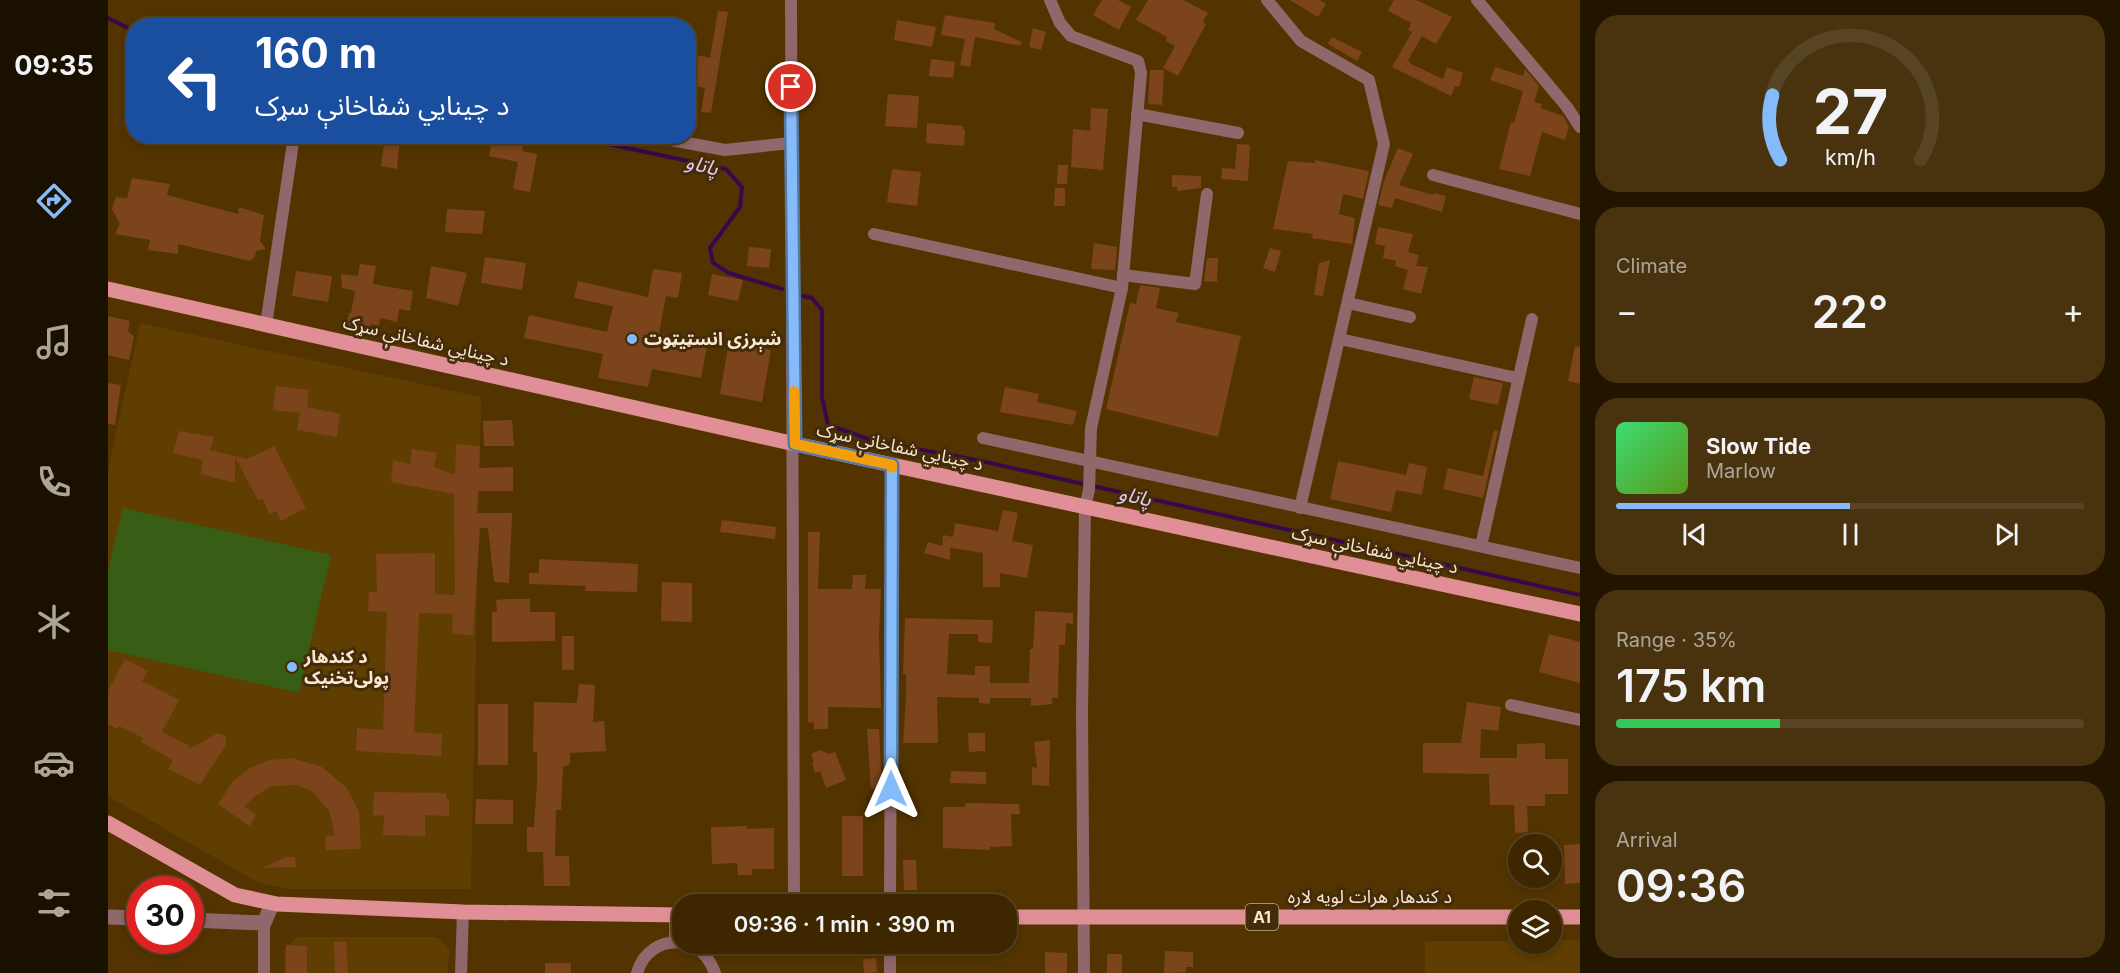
<!DOCTYPE html>
<html lang="en">
<head>
<meta charset="utf-8">
<style>
  body { margin:0; font-family:Inter,"Noto Sans Arabic",sans-serif; background:#49330f; color:#f1f3f6; height:100vh; display:flex; flex-direction:column; font-size:22px; white-space:nowrap }
  * { box-sizing:border-box; margin:0 }
  p { font-size:20px; color:#ada599 }
  .icon { flex:none; width:33px; height:33px; fill:none; stroke:currentColor; stroke-width:2; stroke-linecap:round; stroke-linejoin:round }
  .map { position:relative; flex:1; overflow:hidden }
  .panel { display:flex; flex-direction:column; gap:15px; padding:15px; background:#221500; width:540px }
  .panel>* { flex:none }
  .guide { position:absolute; left:18px; top:18px; width:570px; height:126px; border-radius:24px; box-shadow:0 3px 9px #0003,0 0 0 2px #574422; background:#1a4fa0; color:#fff; overflow:hidden }
  .fabs { position:absolute; left:1400px; top:834px; display:grid; gap:12px }
  .fabs a { display:grid; place-items:center; width:54px; height:54px; border-radius:50%; background:#3e2700; box-shadow:0 3px 9px #0003,0 0 0 2px #574422; font-size:30px }
  .speed { position:absolute; left:18px; top:876px; display:flex; gap:12px; font-size:30px; font-weight:700; text-align:center }
  .speed>* { display:grid; place-content:center; width:78px; height:78px; border-radius:50%; background:#3e2700; box-shadow:0 3px 9px #0003,0 0 0 2px #574422; line-height:1 }
  .speed .limit { border:9px solid #d22; background:#fff; color:#111 }
  .pin { position:absolute; display:grid; place-items:center; width:51px; height:51px; color:#fff; margin:-26px; border:3px solid #fff; border-radius:50%; box-shadow:0 2px 6px #0007 }
  .me { position:absolute; width:66px; margin:-33px; rotate:0deg; stroke-linejoin:round; filter:drop-shadow(0 0 4px #0008) }
  .turn { display:flex; align-items:center; gap:21px; height:126px; padding:0 30px; font-size:27px }
  .turn .icon { width:78px; height:78px; stroke-width:2.5 }
  .turn b { display:block; font-size:42px; line-height:51px }
  .big { font-size:45px; font-weight:600; line-height:1.1 }
  .panel .card { flex:1; display:flex; flex-direction:column; justify-content:center; gap:9px; min-width:0; padding:0 21px; border-radius:24px; background:#49330f }
  .panel .dial { align-items:center; gap:0 }
  .dial svg { height:156px; overflow:visible; fill:none; stroke:#574422; stroke-width:7; stroke-linecap:round; text-anchor:middle }
  .dial text { fill:#f1f3f6; stroke:none }
  .song { display:flex; align-items:center; gap:18px }
  .cover { width:72px; height:72px; border-radius:9px; background:linear-gradient(135deg,hsl(140 70% 55%),hsl(90 70% 35%)) }
  .played { height:6px; border-radius:3px; background:linear-gradient(90deg,#85bbfb 50%,#574422 50%) }
  .keys { display:flex; justify-content:space-around; direction:ltr }
  .heat { display:flex; justify-content:space-between; align-items:center; font-size:33px; direction:ltr }
  .charge { height:9px; border-radius:4px; background:linear-gradient(90deg,#34c759 35%,#574422 0) }
  .trip { position:absolute; left:564px; top:894px; width:345px; height:60px; border-radius:24px; background:#3e2700; box-shadow:0 3px 9px #0003,0 0 0 2px #574422; font-weight:600; line-height:60px; text-align:center }
  main { display:flex; flex:1; min-height:0 }
  .tabs { display:flex; flex-direction:column; width:108px; justify-content:space-around; align-items:center; background:#191000; color:#ada599 }
  .tabs .icon { width:42px; height:42px }
  .tabs .active { color:#85bbfb }
  .tabs b { font-size:27px; color:#f1f3f6 }
  .map>svg:first-child { display:block }
  .built { fill:#603d00 }
  .green { fill:#385e15 }
  .lines { fill:none; stroke-linecap:round; stroke-linejoin:round }
  .stream { stroke:#39084c; stroke-width:4 }
  .building { fill:#7c441b }
  .minor { stroke:#90676a; stroke-width:12 }
  .tertiary { stroke:#90676a; stroke-width:15 }
  .primary { stroke:#e18f97; stroke-width:15 }
  .route-casing { stroke:#567aa3; stroke-width:15 }
  .route { stroke:#85bbfb; stroke-width:10 }
  .slow { stroke:#f59e0b; stroke-width:10 }
  .poi-dot { fill:#85bbfb; stroke:#432c0a; stroke-width:2 }
  .labels { text-anchor:middle; stroke-width:6; stroke-linejoin:round; paint-order:stroke }
  .shield { fill:#432c0a; stroke:#c4b095; stroke-width:1.5 }
  .shield-label { font-size:16px; font-weight:bold; fill:#fbe8d0 }
  .poi-label { font-size:18px; font-weight:bold; fill:#fbe8d0; stroke:#432c0a; text-anchor:start }
  .street-label { font-size:18px; fill:#fbe8d0; stroke:#432c0a }
  .water-label { font-size:20px; font-style:italic; fill:#e6cdf4; stroke:#432c0a }
</style>
</head>
<body>
<main>
<nav class="tabs">
<b>09:35</b>
<svg class="icon active" aria-label="directions" viewBox="0 0 24 24"><path d="M12 3l9 9-9 9-9-9zM9 14v-3h6M13 9l2 2-2 2"/></svg>
<svg class="icon" aria-label="music" viewBox="0 0 24 24"><path d="M9 18V5l10-2v13"/><circle cx="6" cy="18" r="3"/><circle cx="16" cy="16" r="3"/></svg>
<svg class="icon" aria-label="phone" viewBox="0 0 24 24"><path d="M5 4h4l2 5-3 2q2 4 5 5l2-3 5 2v4C11 20 4 13 5 4z"/></svg>
<svg class="icon" aria-label="climate" viewBox="0 0 24 24"><path d="M12 3v18M4 7l16 10M4 17L20 7"/></svg>
<svg class="icon" aria-label="car" viewBox="0 0 24 24"><path d="M5 17H2v-5l4-1 3-4h7l3 4 3 1v5h-3M9 17h6M6 11h13"/><circle cx="7" cy="17" r="2"/><circle cx="17" cy="17" r="2"/></svg>
<svg class="icon" aria-label="filters" viewBox="0 0 24 24"><path d="M4 7h16M4 17h16"/><circle cx="9" cy="7" r="2"/><circle cx="15" cy="17" r="2"/></svg>
</nav>
<div class="map">
<svg width="1472" height="973" viewBox="0 0 1472 973">
  <rect width="100%" height="100%" fill="#533400"/>
  <!-- built -->
  <g class="built">
    <path d="M 32,323 L 373,397 L 363,889 L 180,889 L 151,883 L 0,796 L 0,470 Z"/>
    <path d="M 189,937 L 329,937 L 341,949 L 340,973 L 176,973 L 176,950 Z"/>
    <path d="M 1443,940 L 1472,940 L 1472,973 L 1317,973 L 1317,941 L 1410,941 L 1410,944 L 1443,944 Z"/>
  </g>
  <!-- green -->
  <path class="green" d="M 15,508 L 223,555 L 191,693 L 0,650 L 0,571 Z"/>
  <g class="lines">
    <!-- stream -->
    <g class="stream">
      <path d="M 0,18 L 26,31"/>
      <path d="M 462,136 L 618,169 L 634,187 L 632,207 L 602,248 L 605,263 L 621,273 L 674,289"/>
      <path d="M 695,296 L 704,298 L 714,310 L 714,397 L 720,425 L 766,441 L 873,461 L 1472,595"/>
    </g>
  </g>
  <!-- building -->
  <g class="building">
    <path d="M 994,0 L 1010,0 L 1023,7 L 1011,30 L 985,15 Z"/>
    <path d="M 1040,0 L 1075,0 L 1100,13 L 1095,22 L 1098,24 L 1070,76 L 1055,68 L 1067,46 L 1058,41 L 1059,37 L 1028,20 Z"/>
    <path d="M 1182,0 L 1211,0 L 1218,4 L 1210,17 Z"/>
    <path d="M 1286,0 L 1308,0 L 1344,17 L 1328,44 L 1314,36 L 1300,60 L 1303,64 L 1335,79 L 1339,67 L 1355,73 L 1351,87 L 1347,86 L 1343,96 L 1284,67 L 1304,32 L 1300,30 L 1303,23 L 1280,11 Z"/>
    <path d="M 610,11 L 620,12 L 603,113 L 593,112 L 597,88 L 580,84 L 580,53 L 602,58 Z"/>
    <path d="M 837,15 L 887,23 L 886,29 L 914,42 L 912,46 L 867,37 L 862,67 L 852,65 L 857,39 L 833,35 Z"/>
    <path d="M 789,20 L 828,27 L 824,47 L 786,40 Z"/>
    <path d="M 925,28 L 938,32 L 933,50 L 921,47 Z"/>
    <path d="M 1224,37 L 1254,52 L 1249,61 L 1220,44 Z"/>
    <path d="M 823,59 L 847,62 L 845,78 L 821,76 Z"/>
    <path d="M 1387,67 L 1415,76 L 1417,69 L 1431,86 L 1426,102 L 1434,104 L 1433,108 L 1455,116 L 1461,127 L 1457,140 L 1434,132 L 1422,176 L 1391,169 L 1403,122 L 1406,123 L 1415,91 L 1382,80 Z"/>
    <path d="M 1042,70 L 1056,70 L 1054,105 L 1040,104 Z"/>
    <path d="M 780,94 L 811,96 L 809,128 L 777,126 Z"/>
    <path d="M 983,108 L 1000,109 L 995,170 L 963,167 L 965,129 L 982,131 Z"/>
    <path d="M 819,123 L 854,126 L 857,131 L 856,146 L 818,143 Z"/>
    <path d="M 277,136 L 292,136 L 289,169 L 273,166 Z"/>
    <path d="M 385,136 L 416,139 L 414,151 L 429,154 L 422,192 L 405,189 L 410,162 L 381,156 Z"/>
    <path d="M 1129,144 L 1142,145 L 1140,181 L 1113,179 L 1114,168 L 1127,169 Z"/>
    <path d="M 1290,148 L 1305,154 L 1291,185 L 1325,195 L 1326,193 L 1338,196 L 1334,212 L 1287,198 L 1284,208 L 1270,205 L 1276,181 Z"/>
    <path d="M 1207,160 L 1261,171 L 1255,199 L 1235,194 L 1231,214 L 1247,218 L 1244,244 L 1204,238 L 1205,234 L 1165,229 L 1180,161 L 1207,163 Z"/>
    <path d="M 950,165 L 960,165 L 959,184 L 949,184 Z"/>
    <path d="M 784,169 L 813,172 L 809,206 L 779,202 Z"/>
    <path d="M 1064,175 L 1093,176 L 1093,188 L 1069,191 L 1069,187 L 1064,187 Z"/>
    <path d="M 24,178 L 62,184 L 59,195 L 130,214 L 131,207 L 156,215 L 152,241 L 158,249 L 148,251 L 147,257 L 142,261 L 70,244 L 70,254 L 40,250 L 42,240 L 7,234 L 12,224 L 4,209 L 8,197 L 19,198 Z"/>
    <path d="M 947,188 L 957,188 L 957,206 L 946,206 Z"/>
    <path d="M 339,209 L 377,211 L 374,234 L 337,232 Z"/>
    <path d="M 1270,227 L 1305,234 L 1300,252 L 1311,255 L 1308,266 L 1320,267 L 1313,294 L 1295,289 L 1300,270 L 1287,266 L 1288,261 L 1275,258 L 1277,246 L 1267,244 Z"/>
    <path d="M 986,243 L 1009,247 L 1007,270 L 983,269 Z"/>
    <path d="M 641,247 L 663,249 L 661,268 L 639,266 Z"/>
    <path d="M 1162,248 L 1173,251 L 1167,272 L 1155,268 Z"/>
    <path d="M 377,257 L 418,263 L 414,290 L 373,283 Z"/>
    <path d="M 1099,258 L 1110,258 L 1109,282 L 1096,281 Z"/>
    <path d="M 1222,260 L 1215,296 L 1206,295 L 1211,263 Z"/>
    <path d="M 252,264 L 268,266 L 265,284 L 305,291 L 302,311 L 291,309 L 289,322 L 272,318 L 271,326 L 263,324 L 261,331 L 238,325 L 241,313 L 243,313 L 247,291 L 234,288 L 233,274 L 250,276 Z"/>
    <path d="M 323,266 L 359,273 L 350,306 L 318,298 Z"/>
    <path d="M 545,269 L 574,273 L 570,298 L 558,296 L 551,333 L 600,342 L 593,378 L 544,369 L 540,387 L 490,378 L 495,354 L 416,338 L 421,315 L 499,332 L 505,306 L 466,298 L 470,281 L 540,297 Z"/>
    <path d="M 188,271 L 224,276 L 220,302 L 184,296 Z"/>
    <path d="M 604,274 L 635,280 L 630,301 L 600,295 Z"/>
    <path d="M 1032,285 L 1052,288 L 1048,308 L 1071,313 L 1068,322 L 1133,336 L 1110,437 L 998,409 L 1022,303 L 1028,304 Z"/>
    <path d="M 0,316 L 22,321 L 20,331 L 26,337 L 21,360 L 0,355 Z"/>
    <path d="M 621,342 L 663,350 L 654,402 L 612,394 Z"/>
    <path d="M 1467,346 L 1472,347 L 1472,384 L 1460,381 Z"/>
    <path d="M 1366,377 L 1395,383 L 1390,405 L 1361,399 Z"/>
    <path d="M 0,383 L 13,385 L 7,425 L 0,424 Z"/>
    <path d="M 168,386 L 201,390 L 199,407 L 232,414 L 229,437 L 189,430 L 192,413 L 165,410 Z"/>
    <path d="M 897,387 L 931,394 L 929,402 L 969,411 L 965,425 L 892,412 Z"/>
    <path d="M 404,420 L 406,446 L 376,446 L 375,421 Z"/>
    <path d="M 1386,430 L 1390,431 L 1375,498 L 1335,489 L 1340,468 L 1375,476 Z"/>
    <path d="M 71,431 L 106,437 L 102,450 L 139,459 L 166,446 L 198,508 L 173,521 L 168,511 L 161,514 L 155,499 L 150,500 L 127,457 L 127,483 L 93,474 L 95,460 L 65,453 Z"/>
    <path d="M 348,444 L 372,446 L 371,468 L 405,467 L 405,491 L 370,491 L 369,513 L 404,513 L 401,583 L 386,582 L 380,528 L 372,528 L 365,635 L 344,634 L 345,614 L 311,613 L 306,732 L 334,734 L 333,756 L 248,751 L 249,728 L 275,730 L 279,612 L 260,611 L 261,592 L 269,592 L 268,554 L 327,553 L 327,594 L 347,595 L 346,494 L 283,482 L 285,460 L 302,464 L 304,449 L 329,453 L 326,467 L 347,475 Z"/>
    <path d="M 1230,461 L 1298,475 L 1301,463 L 1319,467 L 1314,495 L 1288,490 L 1283,512 L 1222,499 Z"/>
    <path d="M 895,510 L 910,513 L 904,541 L 925,545 L 919,578 L 892,573 L 892,587 L 875,587 L 875,553 L 837,547 L 842,548 L 842,560 L 816,553 L 820,542 L 834,546 L 835,535 L 845,537 L 847,523 L 890,531 Z"/>
    <path d="M 614,520 L 668,527 L 667,539 L 612,532 Z"/>
    <path d="M 700,532 L 712,532 L 710,589 L 744,589 L 745,575 L 758,575 L 757,589 L 773,589 L 771,634 L 773,708 L 720,707 L 720,729 L 706,729 L 706,723 L 700,722 Z"/>
    <path d="M 431,559 L 530,564 L 529,592 L 477,591 L 478,586 L 421,584 L 421,573 L 431,573 Z"/>
    <path d="M 554,582 L 584,583 L 584,622 L 553,621 Z"/>
    <path d="M 399,599 L 422,599 L 422,612 L 447,612 L 447,641 L 384,642 L 384,612 L 389,612 L 388,600 Z"/>
    <path d="M 927,611 L 965,613 L 965,624 L 958,623 L 957,645 L 951,645 L 950,698 L 944,698 L 944,704 L 923,706 L 923,698 L 882,698 L 882,704 L 871,703 L 871,698 L 829,697 L 830,743 L 795,743 L 798,698 L 798,675 L 795,674 L 797,618 L 885,620 L 884,643 L 870,642 L 870,634 L 841,634 L 839,674 L 867,675 L 867,666 L 882,666 L 882,683 L 921,683 L 922,649 L 925,649 Z"/>
    <path d="M 1441,634 L 1472,642 L 1472,683 L 1431,672 Z"/>
    <rect x="454" y="636" width="12" height="34"/>
    <path d="M 17,659 L 40,671 L 34,681 L 71,700 L 54,732 L 82,746 L 81,749 L 110,733 L 118,736 L 118,745 L 92,785 L 60,769 L 65,760 L 33,742 L 35,738 L 11,726 L 10,729 L 0,724 L 0,691 Z"/>
    <path d="M 471,684 L 487,685 L 485,722 L 496,721 L 498,751 L 462,753 L 462,764 L 455,767 L 453,810 L 448,810 L 447,856 L 461,856 L 462,886 L 436,886 L 435,852 L 419,852 L 419,827 L 426,827 L 429,783 L 429,753 L 425,752 L 426,702 L 469,703 Z"/>
    <path d="M 1359,702 L 1393,707 L 1390,731 L 1373,729 L 1372,758 L 1409,758 L 1409,744 L 1437,743 L 1437,759 L 1460,759 L 1460,794 L 1437,794 L 1437,806 L 1419,806 L 1420,832 L 1407,833 L 1406,805 L 1382,805 L 1381,774 L 1315,773 L 1315,743 L 1353,743 Z"/>
    <rect x="370" y="704" width="30" height="61"/>
    <path d="M 759,729 L 771,729 L 774,789 L 763,789 Z"/>
    <path d="M 860,733 L 877,733 L 877,751 L 861,752 Z"/>
    <path d="M 942,740 L 941,786 L 924,785 L 924,767 L 929,768 L 926,742 Z"/>
    <path d="M 712,750 L 721,754 L 727,752 L 738,780 L 718,788 L 712,771 L 707,773 L 704,763 L 706,762 L 703,754 Z"/>
    <path d="M 184,758 L 214,767 L 238,787 L 251,811 L 253,849 L 218,850 L 217,837 L 227,835 L 221,811 L 205,792 L 189,785 L 164,786 L 149,795 L 136,806 L 148,815 L 141,826 L 110,804 L 125,781 L 142,768 L 162,760 Z"/>
    <path d="M 843,771 L 878,772 L 878,784 L 842,783 Z"/>
    <path d="M 266,792 L 338,793 L 338,799 L 341,799 L 341,816 L 317,815 L 317,836 L 275,835 L 276,816 L 265,815 Z"/>
    <path d="M 368,799 L 405,800 L 405,824 L 367,824 Z"/>
    <path d="M 857,803 L 911,804 L 912,814 L 903,814 L 904,846 L 882,847 L 882,850 L 835,848 L 835,807 L 857,807 Z"/>
    <rect x="734" y="816" width="21" height="60"/>
    <path d="M 639,826 L 639,829 L 666,828 L 666,869 L 644,869 L 644,875 L 630,875 L 629,863 L 604,864 L 603,827 Z"/>
    <path d="M 1472,844 L 1472,883 L 1457,884 L 1456,845 Z"/>
    <path d="M 178,857 L 187,857 L 188,867 L 154,868 Z"/>
    <path d="M 795,860 L 808,860 L 809,890 L 796,890 Z"/>
    <path d="M 226,942 L 238,942 L 240,973 L 227,973 Z"/>
    <path d="M 178,945 L 199,946 L 199,973 L 178,973 Z"/>
    <path d="M 1057,951 L 1085,952 L 1085,967 L 1078,967 L 1078,972 L 1056,973 Z"/>
    <path d="M 937,952 L 959,953 L 959,973 L 937,973 Z"/>
    <rect x="999" y="954" width="15" height="19"/>
    <path d="M 768,958 L 769,972 L 756,973 L 755,959 Z"/>
    <rect x="437" y="963" width="26" height="10"/>
  </g>
  <g class="lines">
    <!-- minor -->
    <g class="minor">
      <path d="M 683,0 L 686,904"/>
      <path d="M 942,0 L 952,23 L 963,36 L 1030,61 L 1033,73 L 1014,288 L 983,428 L 981,490 L 977,508 L 974,712 L 976,973"/>
      <path d="M 1159,0 L 1193,41 L 1261,80 L 1276,144 L 1192,508"/>
      <path d="M 1369,0 L 1459,107 L 1472,127"/>
      <path d="M 1029,114 L 1130,133"/>
      <path d="M 541,136 L 617,150 L 683,143"/>
      <path d="M 1325,175 L 1472,214"/>
      <path d="M 766,234 L 1014,288"/>
      <path d="M 1015,275 L 1087,284 L 1099,194"/>
      <path d="M 1240,303 L 1302,317"/>
      <path d="M 158,325 L 186,136"/>
      <path d="M 1232,339 L 1409,378"/>
      <path d="M 875,438 L 1472,568"/>
      <path d="M 1373,546 L 1424,319"/>
      <path d="M 1403,705 L 1472,720"/>
      <path d="M 782,904 L 784,465"/>
      <path d="M 567,942 L 567,915"/>
      <path d="M 581,944 C 595,951 601,958 607,973"/>
      <path d="M 156,973 L 156,923"/>
      <path d="M 353,973 L 355,912"/>
      <path d="M 529,973 C 535,952 553,940 574,943"/>
      <path d="M 782,973 L 782,944"/>
    </g>
    <!-- tertiary -->
    <g class="tertiary">
      <path d="M 0,917 L 32,918"/>
      <path d="M 82,920 L 156,923 L 164,904"/>
    </g>
    <!-- primary -->
    <g class="primary">
      <path d="M 0,289 L 687,444 L 1472,614"/>
      <path d="M 0,823 L 127,895 L 169,904 L 355,912 L 574,915"/>
      <path d="M 898,917 L 1410,917"/>
      <path d="M 1443,917 L 1472,917"/>
    </g>
  </g>
  <g class="lines">
    <defs>
      <path id="route" d="M 683,87 L 687,444 L 784,465 L 783,789"/>
    </defs>
    <!-- route casing -->
    <use href="#route" class="route-casing"/>
    <!-- route -->
    <use href="#route" class="route"/>
    <!-- slow -->
    <path class="slow" d="M 686,391 L 687,444 L 784,465 L 784,468"/>
  </g>
  <!-- markers -->
  <g class="poi-dot">
    <circle cx="524" cy="339" r="6"/>
    <circle cx="184" cy="667" r="6"/>
  </g>
  <g class="labels">
    <!-- shield labels -->
    <rect class="shield" x="1137.5" y="904" width="33" height="26" rx="4.5"/>
    <g class="shield-label">
      <text x="1154" y="923">A1</text>
    </g>
    <!-- poi labels -->
    <g class="poi-label">
      <text x="536" y="345">شېرزی انسټيټوت</text>
      <text x="196" y="663">د کندهار<tspan x="196" dy="21">پولی‌تخنیک</tspan></text>
    </g>
    <!-- street labels -->
    <g class="street-label">
      <text transform="translate(318 341) rotate(13)" y="6">د چينايي شفاخانې سړک</text>
      <text transform="translate(792 447) rotate(12)" y="6">د چينايي شفاخانې سړک</text>
      <text transform="translate(1267 550) rotate(12)" y="6">د چينايي شفاخانې سړک</text>
      <text x="1262" y="903">د کندهار هرات لویه لاره</text>
    </g>
    <!-- water labels -->
    <g class="water-label">
      <text transform="translate(594 165) rotate(14)" y="7">پاتاو</text>
      <text transform="translate(1027 496) rotate(13)" y="7">پاتاو</text>
    </g>
  </g>
</svg>
<div class="fabs">
<a><svg class="icon" aria-label="search" viewBox="0 0 24 24"><circle cx="10" cy="10" r="6"/><path d="M15 15l6 6"/></svg></a>
<a><svg class="icon" aria-label="layers" viewBox="0 0 24 24"><path d="M12 4l9 5-9 5-9-5zM3 14l9 5 9-5"/></svg></a>
</div>
<div class="speed"><div class="limit">30</div></div>
<div class="pin" style="left:683px;top:87px;background:#d93025"><svg class="icon" aria-label="arrive" viewBox="0 0 24 24"><path d="M6 21V4h12l-3 4 3 4H6"/></svg></div>
<svg class="me" style="left:783px;top:789px" viewBox="-20 -20 40 40"><path d="M0-17L14 15 0 8-14 15z" fill="#85bbfb" stroke="#fff" stroke-width="4"/></svg>
<div class="trip">09:36 · 1 min · 390 m</div>
<div class="guide">
<div class="turn"><svg class="icon" aria-label="left" viewBox="0 0 24 24"><path d="M17 20v-9H6M10 6l-5 5 5 5"/></svg><div><b>160 m</b>د چينايي شفاخانې سړک</div></div>
</div>
</div>
<section class="panel">
<div class="card dial"><svg viewBox="0 0 100 80">
<path d="M14 69A42 42 0 1 1 86 69"/>
<path d="M14 69A42 42 0 0 1 10 36" stroke="#85bbfb"/>
<text x="50" y="56" font-size="32" font-weight="700">27</text>
<text x="50" y="72" font-size="11">km/h</text>
</svg></div>
<div class="card"><p>Climate</p>
<div class="heat"><a>−</a><b class="big">22°</b><a>+</a></div>
</div>
<div class="card">
<div class="song"><i class="cover"></i><div><b>Slow Tide</b><p>Marlow</p></div></div>
<div class="played"></div>
<div class="keys"><svg class="icon" aria-label="previous" viewBox="0 0 24 24"><path d="M18 5L8 12l10 7zM5 5v14"/></svg><svg class="icon" aria-label="pause" viewBox="0 0 24 24"><path d="M8 5v14M16 5v14"/></svg><svg class="icon" aria-label="next" viewBox="0 0 24 24"><path d="M6 5l10 7-10 7zM19 5v14"/></svg></div>
</div>
<div class="card"><p>Range · 35%</p><b class="big">175 km</b><div class="charge"></div></div>
<div class="card"><p>Arrival</p><b class="big">09:36</b></div>
</section>
</main>
</body>
</html>
